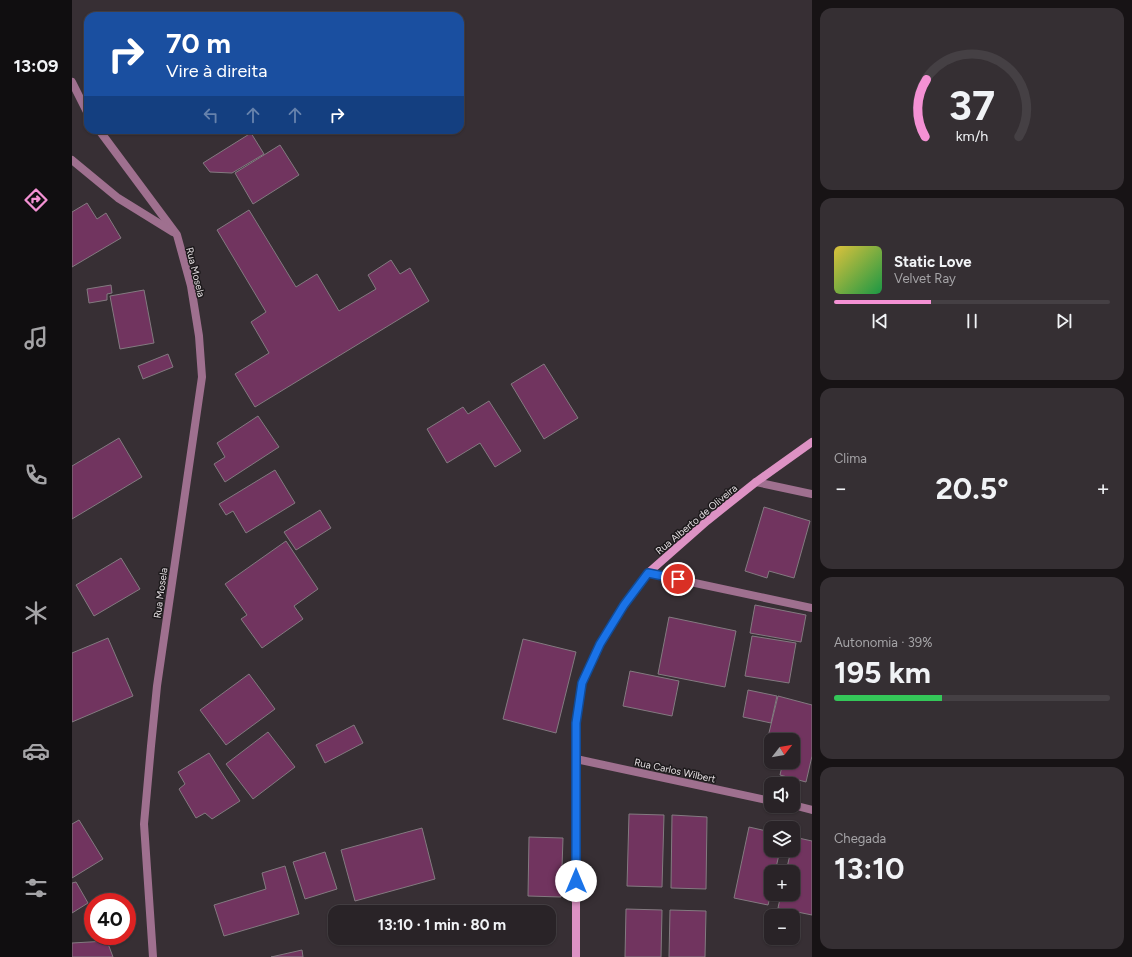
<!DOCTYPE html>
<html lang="pt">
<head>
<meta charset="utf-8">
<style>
  body { margin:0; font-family:Figtree,sans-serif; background:#352f33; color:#f1f3f6; height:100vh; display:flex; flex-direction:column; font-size:15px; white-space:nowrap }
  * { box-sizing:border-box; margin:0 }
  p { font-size:13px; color:#a5a4a7 }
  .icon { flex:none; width:22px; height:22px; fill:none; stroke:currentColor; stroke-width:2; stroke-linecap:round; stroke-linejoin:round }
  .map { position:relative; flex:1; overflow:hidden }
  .panel { display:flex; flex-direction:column; gap:8px; padding:8px; background:#171315; width:320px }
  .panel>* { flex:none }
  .guide { position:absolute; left:12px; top:12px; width:380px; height:122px; border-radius:12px; box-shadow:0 1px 3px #0004,0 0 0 1px #454044; background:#1a4fa0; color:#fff; overflow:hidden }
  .needle { width:26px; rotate:59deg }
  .controls { position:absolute; left:692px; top:733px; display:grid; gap:8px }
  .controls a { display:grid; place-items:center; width:36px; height:36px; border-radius:8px; background:#292327; box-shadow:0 1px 3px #0004,0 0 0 1px #454044; font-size:20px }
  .speed { position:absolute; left:12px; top:893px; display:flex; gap:8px; font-size:20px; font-weight:700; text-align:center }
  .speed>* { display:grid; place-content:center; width:52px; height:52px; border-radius:50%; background:#292327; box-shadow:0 1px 3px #0004,0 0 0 1px #454044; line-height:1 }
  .speed .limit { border:6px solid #d22; background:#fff; color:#111 }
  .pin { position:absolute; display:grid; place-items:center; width:34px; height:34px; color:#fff; margin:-17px; border:2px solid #fff; border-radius:50%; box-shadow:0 1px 4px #0007 }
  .me { position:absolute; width:44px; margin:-22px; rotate:0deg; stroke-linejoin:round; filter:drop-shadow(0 0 3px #0008) }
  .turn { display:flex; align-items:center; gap:14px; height:84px; padding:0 16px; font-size:18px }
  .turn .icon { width:52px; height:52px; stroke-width:2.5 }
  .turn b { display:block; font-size:28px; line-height:34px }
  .lanes { display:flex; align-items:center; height:38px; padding:0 16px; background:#0003; justify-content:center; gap:20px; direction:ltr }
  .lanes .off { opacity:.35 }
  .big { font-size:30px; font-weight:700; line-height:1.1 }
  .panel .tile { flex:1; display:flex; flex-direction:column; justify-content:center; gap:6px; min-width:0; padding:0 14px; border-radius:12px; background:#352f33 }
  .panel .dial { align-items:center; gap:0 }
  .dial svg { height:104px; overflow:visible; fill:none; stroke:#454044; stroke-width:7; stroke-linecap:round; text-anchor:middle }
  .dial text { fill:#f1f3f6; stroke:none }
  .song { display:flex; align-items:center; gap:12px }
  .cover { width:48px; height:48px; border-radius:6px; background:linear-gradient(135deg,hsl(50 70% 55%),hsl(140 70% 35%)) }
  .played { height:4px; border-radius:2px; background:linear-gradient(90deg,#f491d4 35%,#454044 35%) }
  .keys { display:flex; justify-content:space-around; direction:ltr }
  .heat { display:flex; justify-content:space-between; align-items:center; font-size:22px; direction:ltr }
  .charge { height:6px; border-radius:3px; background:linear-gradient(90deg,#34c759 39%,#454044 0) }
  .trip { position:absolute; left:256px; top:905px; width:228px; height:40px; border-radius:12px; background:#292327; box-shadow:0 1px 3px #0004,0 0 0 1px #454044; font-weight:700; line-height:40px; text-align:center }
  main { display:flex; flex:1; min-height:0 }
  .tab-bar { display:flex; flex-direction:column; width:72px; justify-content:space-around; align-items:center; background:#100e10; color:#a5a4a7 }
  .tab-bar .icon { width:28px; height:28px }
  .tab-bar .selected { color:#f491d4 }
  .tab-bar b { font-size:18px; color:#f1f3f6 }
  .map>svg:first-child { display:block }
  .building { fill:#71345f; stroke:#837a80 }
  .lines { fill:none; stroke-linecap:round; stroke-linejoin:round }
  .street { stroke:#9f708f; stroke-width:8 }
  .secondary { stroke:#dd92c4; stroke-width:8 }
  .route-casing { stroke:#114b97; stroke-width:10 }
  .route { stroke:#1a73e8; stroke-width:7 }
  .labels { text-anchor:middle; stroke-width:3; stroke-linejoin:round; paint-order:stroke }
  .street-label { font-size:10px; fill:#e6e0e3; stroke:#1c191b }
</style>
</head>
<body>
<main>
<nav class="tab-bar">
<b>13:09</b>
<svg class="icon selected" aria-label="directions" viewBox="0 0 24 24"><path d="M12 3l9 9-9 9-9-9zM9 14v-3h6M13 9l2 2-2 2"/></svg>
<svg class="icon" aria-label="music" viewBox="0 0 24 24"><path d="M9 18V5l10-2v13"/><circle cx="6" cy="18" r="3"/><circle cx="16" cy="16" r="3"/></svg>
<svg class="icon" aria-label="phone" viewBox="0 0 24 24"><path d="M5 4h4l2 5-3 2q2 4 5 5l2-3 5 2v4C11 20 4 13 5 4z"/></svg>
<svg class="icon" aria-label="climate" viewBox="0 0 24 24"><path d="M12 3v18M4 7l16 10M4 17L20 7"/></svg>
<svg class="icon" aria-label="car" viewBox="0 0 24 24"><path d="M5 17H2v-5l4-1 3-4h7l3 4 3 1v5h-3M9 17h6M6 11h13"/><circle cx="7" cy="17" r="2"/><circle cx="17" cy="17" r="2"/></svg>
<svg class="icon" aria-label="filters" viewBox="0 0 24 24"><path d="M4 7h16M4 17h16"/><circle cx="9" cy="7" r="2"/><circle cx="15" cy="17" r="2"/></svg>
</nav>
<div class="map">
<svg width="740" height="957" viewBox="0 0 740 957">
  <rect width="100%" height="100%" fill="#372f34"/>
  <!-- building -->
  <g class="building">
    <path d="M 179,133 L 192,154 L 160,173 L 138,172 L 131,163 Z"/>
    <path d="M 208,145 L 227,175 L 181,204 L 163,173 Z"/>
    <path d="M 15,203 L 25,219 L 34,213 L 49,238 L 0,267 L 0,212 Z"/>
    <path d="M 177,210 L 224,287 L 245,274 L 267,311 L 304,289 L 296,275 L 319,260 L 328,274 L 338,268 L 357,301 L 183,407 L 163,374 L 197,353 L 179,322 L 194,312 L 145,230 Z"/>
    <path d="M 39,285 L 40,293 L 35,294 L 35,300 L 17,303 L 15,289 Z"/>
    <path d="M 72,290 L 82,343 L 48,349 L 38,296 Z"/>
    <path d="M 96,354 L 101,367 L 71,379 L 66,366 Z"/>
    <path d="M 472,364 L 506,418 L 472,439 L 439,384 Z"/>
    <path d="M 417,401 L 449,451 L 423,467 L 408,443 L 375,463 L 355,429 L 391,407 L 396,414 Z"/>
    <path d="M 186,416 L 207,447 L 153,482 L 142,464 L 153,457 L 145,443 Z"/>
    <path d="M 47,438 L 70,477 L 0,519 L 0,466 Z"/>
    <path d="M 203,470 L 223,503 L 174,533 L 161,511 L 154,515 L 147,504 Z"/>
    <path d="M 692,507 L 738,521 L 722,578 L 697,571 L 695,578 L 673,571 Z"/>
    <path d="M 248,510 L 259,528 L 224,550 L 212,532 Z"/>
    <path d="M 214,541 L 246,589 L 222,606 L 231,619 L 190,648 L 169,619 L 175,615 L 153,584 Z"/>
    <path d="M 49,558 L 68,589 L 22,616 L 4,585 Z"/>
    <path d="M 683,605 L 734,615 L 729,642 L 678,633 Z"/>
    <path d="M 597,617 L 664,631 L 653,687 L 586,674 Z"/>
    <path d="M 680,636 L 724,643 L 717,683 L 673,676 Z"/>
    <path d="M 36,638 L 61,696 L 0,722 L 0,653 Z"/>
    <path d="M 451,639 L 504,652 L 484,733 L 431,719 Z"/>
    <path d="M 558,671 L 607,681 L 600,716 L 551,706 Z"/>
    <path d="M 177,674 L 203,709 L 154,745 L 128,710 Z"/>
    <path d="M 676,690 L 705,696 L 699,723 L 671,717 Z"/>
    <path d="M 706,696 L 740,705 L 740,756 L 734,782 L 708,775 L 711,762 L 721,762 L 721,740 L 699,740 L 699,746 L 694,745 Z"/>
    <path d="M 282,725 L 291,743 L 253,763 L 244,745 Z"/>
    <path d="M 196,732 L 223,767 L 181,799 L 154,764 Z"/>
    <path d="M 137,753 L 168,801 L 140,819 L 133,813 L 124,818 L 107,789 L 113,784 L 106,772 Z"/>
    <path d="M 557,814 L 592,815 L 590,887 L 555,886 Z"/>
    <path d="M 600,815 L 635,817 L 634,889 L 599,888 Z"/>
    <path d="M 7,820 L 31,859 L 0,878 L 0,824 Z"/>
    <path d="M 677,827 L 699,832 L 699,850 L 708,850 L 703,872 L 699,872 L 699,893 L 696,905 L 662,898 Z"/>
    <path d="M 350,828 L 363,879 L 283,901 L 269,850 Z"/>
    <path d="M 457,837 L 491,838 L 489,897 L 456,896 Z"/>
    <path d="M 722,837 L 740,841 L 740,915 L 706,908 L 709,894 L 721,894 L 721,872 L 714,872 L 719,850 L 721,850 Z"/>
    <path d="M 253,852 L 265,889 L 233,899 L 221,862 Z"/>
    <path d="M 213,866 L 227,914 L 152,936 L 142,905 L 194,889 L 190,873 Z"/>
    <path d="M 4,882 L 16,903 L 0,913 L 0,883 Z"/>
    <path d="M 554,909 L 590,910 L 589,957 L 553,957 Z"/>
    <path d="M 598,910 L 634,911 L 633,957 L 597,957 Z"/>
    <path d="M 35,941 L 41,957 L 0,957 L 0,943 Z"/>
    <path d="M 230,950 L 231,957 L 199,957 Z"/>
  </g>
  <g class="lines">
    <!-- street -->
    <g class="street">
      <path d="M 0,82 L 16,114"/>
      <path d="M 27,130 L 105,235 L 119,286 L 127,336 L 130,377 L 85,686 L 79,746 L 72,824 L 81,957"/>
      <path d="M 0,160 L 46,198 L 101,232"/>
      <path d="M 684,482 L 740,494"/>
      <path d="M 576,573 L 740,608"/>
      <path d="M 504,759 L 699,801"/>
      <path d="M 721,805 L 740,810"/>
    </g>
    <!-- secondary -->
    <path class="secondary" d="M 504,957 L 504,723 L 510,683 L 528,644 L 552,605 L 576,573 L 635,521 L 684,482 L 740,442"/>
  </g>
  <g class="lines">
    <defs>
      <path id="route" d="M 504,881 L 504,723 L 510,683 L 528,644 L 552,605 L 576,573 L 606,579"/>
    </defs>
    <!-- route casing -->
    <use href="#route" class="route-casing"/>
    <!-- route -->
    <use href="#route" class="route"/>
  </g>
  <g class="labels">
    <!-- street labels -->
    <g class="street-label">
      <text transform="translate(124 272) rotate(76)" y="4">Rua Mosela</text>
      <text transform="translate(624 519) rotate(-40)" y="4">Rua Alberto de Oliveira</text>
      <text transform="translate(88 593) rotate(-82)" y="4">Rua Mosela</text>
      <text transform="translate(603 770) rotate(12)" y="4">Rua Carlos Wilbert</text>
    </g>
  </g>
</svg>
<div class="controls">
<a><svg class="needle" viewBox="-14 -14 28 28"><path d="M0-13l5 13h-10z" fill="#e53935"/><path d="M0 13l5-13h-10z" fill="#a5a4a7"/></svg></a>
<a><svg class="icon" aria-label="sound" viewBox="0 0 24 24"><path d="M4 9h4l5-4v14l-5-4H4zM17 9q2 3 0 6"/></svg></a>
<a><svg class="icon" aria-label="layers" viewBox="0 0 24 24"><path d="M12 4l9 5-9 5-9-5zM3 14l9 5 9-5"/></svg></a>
<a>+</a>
<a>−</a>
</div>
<div class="speed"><div class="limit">40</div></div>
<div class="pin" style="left:606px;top:579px;background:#d93025"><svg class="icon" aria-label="arrive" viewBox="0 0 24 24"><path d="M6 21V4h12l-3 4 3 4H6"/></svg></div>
<svg class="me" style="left:504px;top:881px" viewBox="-20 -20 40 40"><circle r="19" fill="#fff"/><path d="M0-13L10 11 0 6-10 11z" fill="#1a73e8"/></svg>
<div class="trip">13:10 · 1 min · 80 m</div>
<div class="guide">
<div class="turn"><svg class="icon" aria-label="right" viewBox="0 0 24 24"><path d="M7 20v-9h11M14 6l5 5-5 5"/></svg><div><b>70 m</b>Vire à direita</div></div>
<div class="lanes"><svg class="icon off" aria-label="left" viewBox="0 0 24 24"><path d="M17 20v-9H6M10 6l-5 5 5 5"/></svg><svg class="icon off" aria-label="ahead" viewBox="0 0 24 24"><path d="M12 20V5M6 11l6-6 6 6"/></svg><svg class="icon off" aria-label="ahead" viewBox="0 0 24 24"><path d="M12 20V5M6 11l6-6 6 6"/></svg><svg class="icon" aria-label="right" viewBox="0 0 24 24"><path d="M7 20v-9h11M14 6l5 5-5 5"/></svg></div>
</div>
</div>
<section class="panel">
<div class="tile dial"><svg viewBox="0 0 100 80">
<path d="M14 69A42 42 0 1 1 86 69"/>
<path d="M14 69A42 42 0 0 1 15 25" stroke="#f491d4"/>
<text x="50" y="56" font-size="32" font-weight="700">37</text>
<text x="50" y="72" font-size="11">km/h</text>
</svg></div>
<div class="tile">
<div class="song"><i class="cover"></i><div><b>Static Love</b><p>Velvet Ray</p></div></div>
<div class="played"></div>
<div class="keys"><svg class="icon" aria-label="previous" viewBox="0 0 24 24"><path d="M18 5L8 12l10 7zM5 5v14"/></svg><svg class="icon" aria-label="pause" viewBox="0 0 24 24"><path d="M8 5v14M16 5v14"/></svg><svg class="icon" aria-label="next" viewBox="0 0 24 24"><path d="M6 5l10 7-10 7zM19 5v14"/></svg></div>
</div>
<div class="tile"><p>Clima</p>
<div class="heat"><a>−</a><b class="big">20.5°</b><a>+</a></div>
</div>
<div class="tile"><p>Autonomia · 39%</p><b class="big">195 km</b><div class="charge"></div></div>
<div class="tile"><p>Chegada</p><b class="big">13:10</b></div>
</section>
</main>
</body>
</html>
